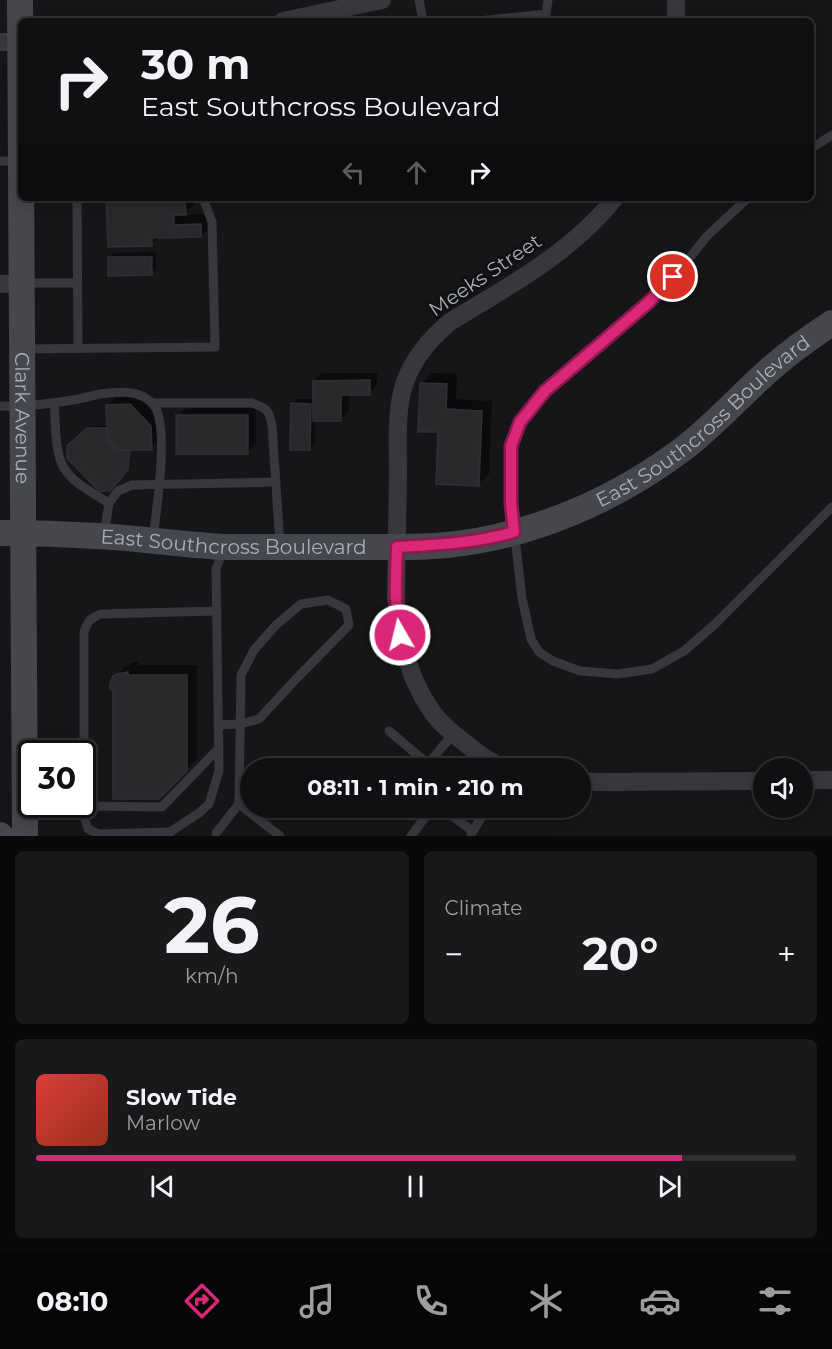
<!DOCTYPE html>
<html lang="en">
<head>
<meta charset="utf-8">
<style>
  body { margin:0; font-family:Montserrat,sans-serif; background:#19191b; color:#f1f3f6; height:100vh; display:flex; flex-direction:column; font-size:22px; white-space:nowrap }
  * { box-sizing:border-box; margin:0 }
  p { font-size:20px; color:#9c9d9f }
  .icon { flex:none; width:33px; height:33px; fill:none; stroke:currentColor; stroke-width:2; stroke-linecap:round; stroke-linejoin:round }
  .map { position:relative; height:836px; overflow:hidden }
  .details { display:flex; flex-direction:column; gap:15px; padding:15px; background:#09090a; flex:1 }
  .details>* { flex:none }
  .top-card { position:absolute; left:18px; top:18px; width:796px; height:183px; border-radius:9px; box-shadow:0 3px 15px #0003,0 0 0 2px #303032; background:#101012; color:#f1f3f6; overflow:hidden }
  .controls { position:absolute; left:753px; top:758px; display:grid; gap:12px }
  .controls a { display:grid; place-items:center; width:60px; height:60px; border-radius:50%; background:#101012; box-shadow:0 3px 15px #0003,0 0 0 2px #303032; font-size:30px }
  .speed { position:absolute; left:18px; top:740px; display:flex; gap:12px; font-size:30px; font-weight:700; text-align:center }
  .speed>* { display:grid; place-content:center; width:78px; height:78px; border-radius:50%; background:#101012; box-shadow:0 3px 15px #0003,0 0 0 2px #303032; line-height:1 }
  .speed .limit { border:3px solid #111; border-radius:9px; background:#fff; color:#111 }
  .pin { position:absolute; display:grid; place-items:center; width:51px; height:51px; color:#fff; margin:-26px; border:3px solid #fff; border-radius:50%; box-shadow:0 2px 6px #0007 }
  .me { position:absolute; width:66px; margin:-33px; rotate:352deg; stroke-linejoin:round; filter:drop-shadow(0 0 4px #0008) }
  .turn { display:flex; align-items:center; gap:21px; height:126px; padding:0 24px; font-size:27px }
  .turn .icon { width:78px; height:78px; stroke-width:2.5 }
  .turn b { display:block; font-size:42px; line-height:51px }
  .lanes { display:flex; align-items:center; height:57px; padding:0 24px; background:#0003; justify-content:center; gap:30px; direction:ltr }
  .lanes .off { opacity:.35 }
  .big { font-size:45px; font-weight:700; line-height:1.1 }
  .details .card { flex:1; display:flex; flex-direction:column; justify-content:center; gap:9px; min-width:0; padding:0 21px; border-radius:9px; background:#19191b }
  .details .dial { align-items:center; gap:0 }
  .dial b { font-size:78px; line-height:1 }
  .song { display:flex; align-items:center; gap:18px }
  .cover { width:72px; height:72px; border-radius:9px; background:linear-gradient(135deg,hsl(0 70% 55%),hsl(10 70% 35%)) }
  .played { height:6px; border-radius:3px; background:linear-gradient(90deg,#db2777 85%,#303032 85%) }
  .keys { display:flex; justify-content:space-around; direction:ltr }
  .heat { display:flex; justify-content:space-between; align-items:center; font-size:33px; direction:ltr }
  .details .tiles { flex:1; display:grid; gap:15px; grid-template-columns:1fr 1fr }
  .card:last-child { grid-column:span 2 }
  .trip { position:absolute; left:240px; top:758px; width:351px; height:60px; border-radius:30px; background:#101012; box-shadow:0 3px 15px #0003,0 0 0 2px #303032; font-weight:700; line-height:60px; text-align:center }
  .tabs { display:flex; height:96px; justify-content:space-around; align-items:center; background:#060607; color:#9c9d9f }
  .tabs .icon { width:42px; height:42px }
  .tabs .current { color:#db2777 }
  .tabs b { font-size:27px; color:#f1f3f6 }
  .map>svg:first-child { display:block }
  .shadow { fill:#0007 }
  .building { fill:#29292c; stroke:#303034; stroke-width:1.5 }
  .lines { fill:none; stroke-linecap:round; stroke-linejoin:round }
  .lane { stroke:#37383d; stroke-width:9 }
  .street { stroke:#37383d; stroke-width:18 }
  .secondary { stroke:#45474d; stroke-width:26 }
  .route-casing { stroke:#8e194d; stroke-width:15 }
  .route { stroke:#db2777; stroke-width:10 }
  .labels { text-anchor:middle; stroke-width:6; stroke-linejoin:round; paint-order:stroke }
  .street-label { font-size:20px; fill:#a8adb8; stroke:#111113 }
</style>
</head>
<body>
<div class="map">
<svg width="832" height="836" viewBox="0 0 832 836">
  <rect width="100%" height="100%" fill="#161618"/>
  <!-- shadow -->
  <g class="shadow">
    <path d="M 108,198 L 196,198 L 196,202 L 184,215 L 211,214 L 212,225 L 201,236 L 159,237 L 151,245 Z"/>
    <path d="M 156,252 L 156,268 L 151,274 L 109,258 L 114,253 Z"/>
    <path d="M 322,373 L 377,373 L 377,385 L 369,393 L 349,393 L 349,411 L 341,419 L 315,420 L 315,444 L 310,449 L 292,404 L 298,399 L 314,399 L 314,381 Z"/>
    <path d="M 432,373 L 457,374 L 456,399 L 492,401 L 489,474 L 478,484 L 439,431 L 421,384 Z"/>
    <path d="M 116,397 L 138,397 L 159,418 L 159,440 L 151,448 L 131,448 L 130,466 L 109,489 L 69,447 L 91,426 L 109,426 L 108,405 Z"/>
    <path d="M 186,408 L 256,408 L 256,444 L 248,452 L 178,416 Z"/>
    <path d="M 134,662 L 138,662 L 138,665 L 197,665 L 197,758 L 158,798 L 114,677 L 126,666 Z"/>
  </g>
  <!-- building -->
  <g class="building">
    <path d="M 106,198 L 185,198 L 186,215 L 174,215 L 174,225 L 201,224 L 201,237 L 152,238 L 152,246 L 108,247 Z"/>
    <path d="M 108,257 L 152,257 L 152,275 L 108,276 Z"/>
    <path d="M 370,380 L 370,395 L 341,395 L 341,421 L 313,421 L 313,381 Z"/>
    <path d="M 420,383 L 447,384 L 446,409 L 482,411 L 479,486 L 436,484 L 438,432 L 418,432 Z"/>
    <path d="M 291,403 L 311,404 L 310,450 L 290,450 Z"/>
    <path d="M 130,404 L 151,426 L 152,450 L 118,450 L 108,440 L 106,405 Z"/>
    <rect x="176" y="415" width="72" height="39"/>
    <path d="M 87,428 L 107,428 L 108,440 L 118,450 L 130,450 L 128,470 L 110,491 L 99,491 L 67,458 L 67,446 Z"/>
    <path d="M 128,672 L 128,675 L 187,675 L 187,771 L 159,799 L 113,799 L 113,690 L 110,690 L 110,684 L 113,676 L 117,674 Z"/>
  </g>
  <g class="lines">
    <!-- lane -->
    <g class="lane">
      <path d="M 419,0 L 423,21"/>
      <path d="M 478,21 L 546,14"/>
      <path d="M 545,21 L 548,0"/>
      <path d="M 812,148 L 832,135"/>
      <path d="M 0,161 L 19,161"/>
      <path d="M 77,198 L 78,349"/>
      <path d="M 748,198 L 707,236 L 684,265 L 649,302 L 545,391 L 520,421 L 511,446 L 511,503 L 522,598 L 531,639 L 539,652 L 553,661 L 580,671 L 618,674 L 652,669 L 684,651 L 714,625 L 832,507"/>
      <path d="M 22,283 L 77,283"/>
      <path d="M 24,349 L 215,347 L 212,222 L 203,198"/>
      <path d="M 54,403 C 56,421 54,452 64,468 C 74,484 93,493 109,503"/>
      <path d="M 153,403 L 252,403 C 267,408 269,410 272,425 L 280,545"/>
      <path d="M 0,406 C 24,407 49,404 73,400 C 82,399 91,396 100,394 C 117,392 138,389 152,403 C 171,421 156,512 153,538"/>
      <path d="M 104,534 L 109,503 L 118,491 L 132,485 L 276,482"/>
      <path d="M 218,725 L 240,724 L 259,719 L 297,678 L 349,625 L 346,609 L 328,600 L 301,604 L 276,625 L 254,650 L 241,675 L 239,804"/>
      <path d="M 389,731 L 428,764"/>
      <path d="M 82,756 L 84,756 L 85,819 L 88,829 L 99,834 L 170,832"/>
      <path d="M 84,756 L 84,633 C 87,622 90,618 101,614 L 217,611"/>
      <path d="M 433,768 L 428,764 L 453,734"/>
      <path d="M 85,806 L 162,807 L 219,748"/>
      <path d="M 440,807 L 473,831"/>
      <path d="M 216,833 L 239,804 L 280,836"/>
      <path d="M 471,834 L 486,810 L 482,807"/>
      <path d="M 164,836 L 199,813 L 209,804 L 219,771 L 216,569 L 224,549"/>
      <path d="M 411,836 L 433,807"/>
    </g>
    <!-- street -->
    <g class="street">
      <path d="M 676,0 L 676,21"/>
      <path d="M 283,21 L 382,0"/>
      <path d="M 0,42 L 21,42"/>
      <path d="M 0,284 L 21,283"/>
      <path d="M 504,768 C 489,762 477,753 465,743 C 452,733 437,721 429,707 C 407,674 399,636 396,598 C 397,557 397,515 398,474 C 398,447 396,419 402,392 C 409,364 428,340 450,322 C 509,286 571,253 615,198"/>
      <path d="M 802,780 L 832,780"/>
      <path d="M 580,781 L 597,782 L 764,781"/>
    </g>
    <!-- secondary -->
    <g class="secondary">
      <path id="s1" d="M 20,0 L 25,836"/>
      <path id="s2" d="M 0,533 C 32,533 65,534 97,536 C 140,538 182,545 225,547 C 269,547 313,547 356,547 C 386,547 417,548 447,545 C 534,536 618,499 687,446 C 716,423 740,396 767,372 C 787,354 809,338 832,323"/>
      <path d="M 0,835 L 1,836"/>
    </g>
  </g>
  <g class="lines">
    <defs>
      <path id="route" d="M 400,635 C 394,606 396,577 397,547 C 437,545 476,543 514,532 L 511,503 L 511,446 L 520,422 L 545,391 L 649,302 L 673,277"/>
    </defs>
    <!-- route casing -->
    <use href="#route" class="route-casing"/>
    <!-- route -->
    <use href="#route" class="route"/>
  </g>
  <g class="labels">
    <!-- street labels -->
    <g class="street-label">
      <text transform="translate(485 275) rotate(-34)" y="7">Meeks Street</text>
      <text dy="7" stroke="none"><textPath href="#s1" startOffset="418">Clark Avenue</textPath></text>
      <text dy="7" stroke="none"><textPath href="#s2" startOffset="738">East Southcross Boulevard</textPath></text>
      <text dy="7" stroke="none"><textPath href="#s2" startOffset="234">East Southcross Boulevard</textPath></text>
    </g>
  </g>
</svg>
<div class="controls">
<a><svg class="icon" aria-label="sound" viewBox="0 0 24 24"><path d="M4 9h4l5-4v14l-5-4H4zM17 9q2 3 0 6"/></svg></a>
</div>
<div class="speed"><div class="limit">30</div></div>
<div class="pin" style="left:673px;top:277px;background:#d93025"><svg class="icon" aria-label="arrive" viewBox="0 0 24 24"><path d="M6 21V4h12l-3 4 3 4H6"/></svg></div>
<svg class="me" style="left:400px;top:635px" viewBox="-20 -20 40 40"><circle r="17" fill="#db2777" stroke="#fff" stroke-width="3"/><path d="M0-11L8 9 0 5-8 9z" fill="#fff"/></svg>
<div class="trip">08:11 · 1 min · 210 m</div>
<div class="top-card">
<div class="turn"><svg class="icon" aria-label="right" viewBox="0 0 24 24"><path d="M7 20v-9h11M14 6l5 5-5 5"/></svg><div><b>30 m</b>East Southcross Boulevard</div></div>
<div class="lanes"><svg class="icon off" aria-label="left" viewBox="0 0 24 24"><path d="M17 20v-9H6M10 6l-5 5 5 5"/></svg><svg class="icon off" aria-label="ahead" viewBox="0 0 24 24"><path d="M12 20V5M6 11l6-6 6 6"/></svg><svg class="icon" aria-label="right" viewBox="0 0 24 24"><path d="M7 20v-9h11M14 6l5 5-5 5"/></svg></div>
</div>
</div>
<section class="details">
<div class="tiles">
<div class="card dial"><b>26</b><p>km/h</p></div>
<div class="card"><p>Climate</p>
<div class="heat"><a>−</a><b class="big">20°</b><a>+</a></div>
</div>
<div class="card">
<div class="song"><i class="cover"></i><div><b>Slow Tide</b><p>Marlow</p></div></div>
<div class="played"></div>
<div class="keys"><svg class="icon" aria-label="previous" viewBox="0 0 24 24"><path d="M18 5L8 12l10 7zM5 5v14"/></svg><svg class="icon" aria-label="pause" viewBox="0 0 24 24"><path d="M8 5v14M16 5v14"/></svg><svg class="icon" aria-label="next" viewBox="0 0 24 24"><path d="M6 5l10 7-10 7zM19 5v14"/></svg></div>
</div>
</div>
</section>
<nav class="tabs">
<b>08:10</b>
<svg class="icon current" aria-label="directions" viewBox="0 0 24 24"><path d="M12 3l9 9-9 9-9-9zM9 14v-3h6M13 9l2 2-2 2"/></svg>
<svg class="icon" aria-label="music" viewBox="0 0 24 24"><path d="M9 18V5l10-2v13"/><circle cx="6" cy="18" r="3"/><circle cx="16" cy="16" r="3"/></svg>
<svg class="icon" aria-label="phone" viewBox="0 0 24 24"><path d="M5 4h4l2 5-3 2q2 4 5 5l2-3 5 2v4C11 20 4 13 5 4z"/></svg>
<svg class="icon" aria-label="climate" viewBox="0 0 24 24"><path d="M12 3v18M4 7l16 10M4 17L20 7"/></svg>
<svg class="icon" aria-label="car" viewBox="0 0 24 24"><path d="M5 17H2v-5l4-1 3-4h7l3 4 3 1v5h-3M9 17h6M6 11h13"/><circle cx="7" cy="17" r="2"/><circle cx="17" cy="17" r="2"/></svg>
<svg class="icon" aria-label="filters" viewBox="0 0 24 24"><path d="M4 7h16M4 17h16"/><circle cx="9" cy="7" r="2"/><circle cx="15" cy="17" r="2"/></svg>
</nav>
</body>
</html>
